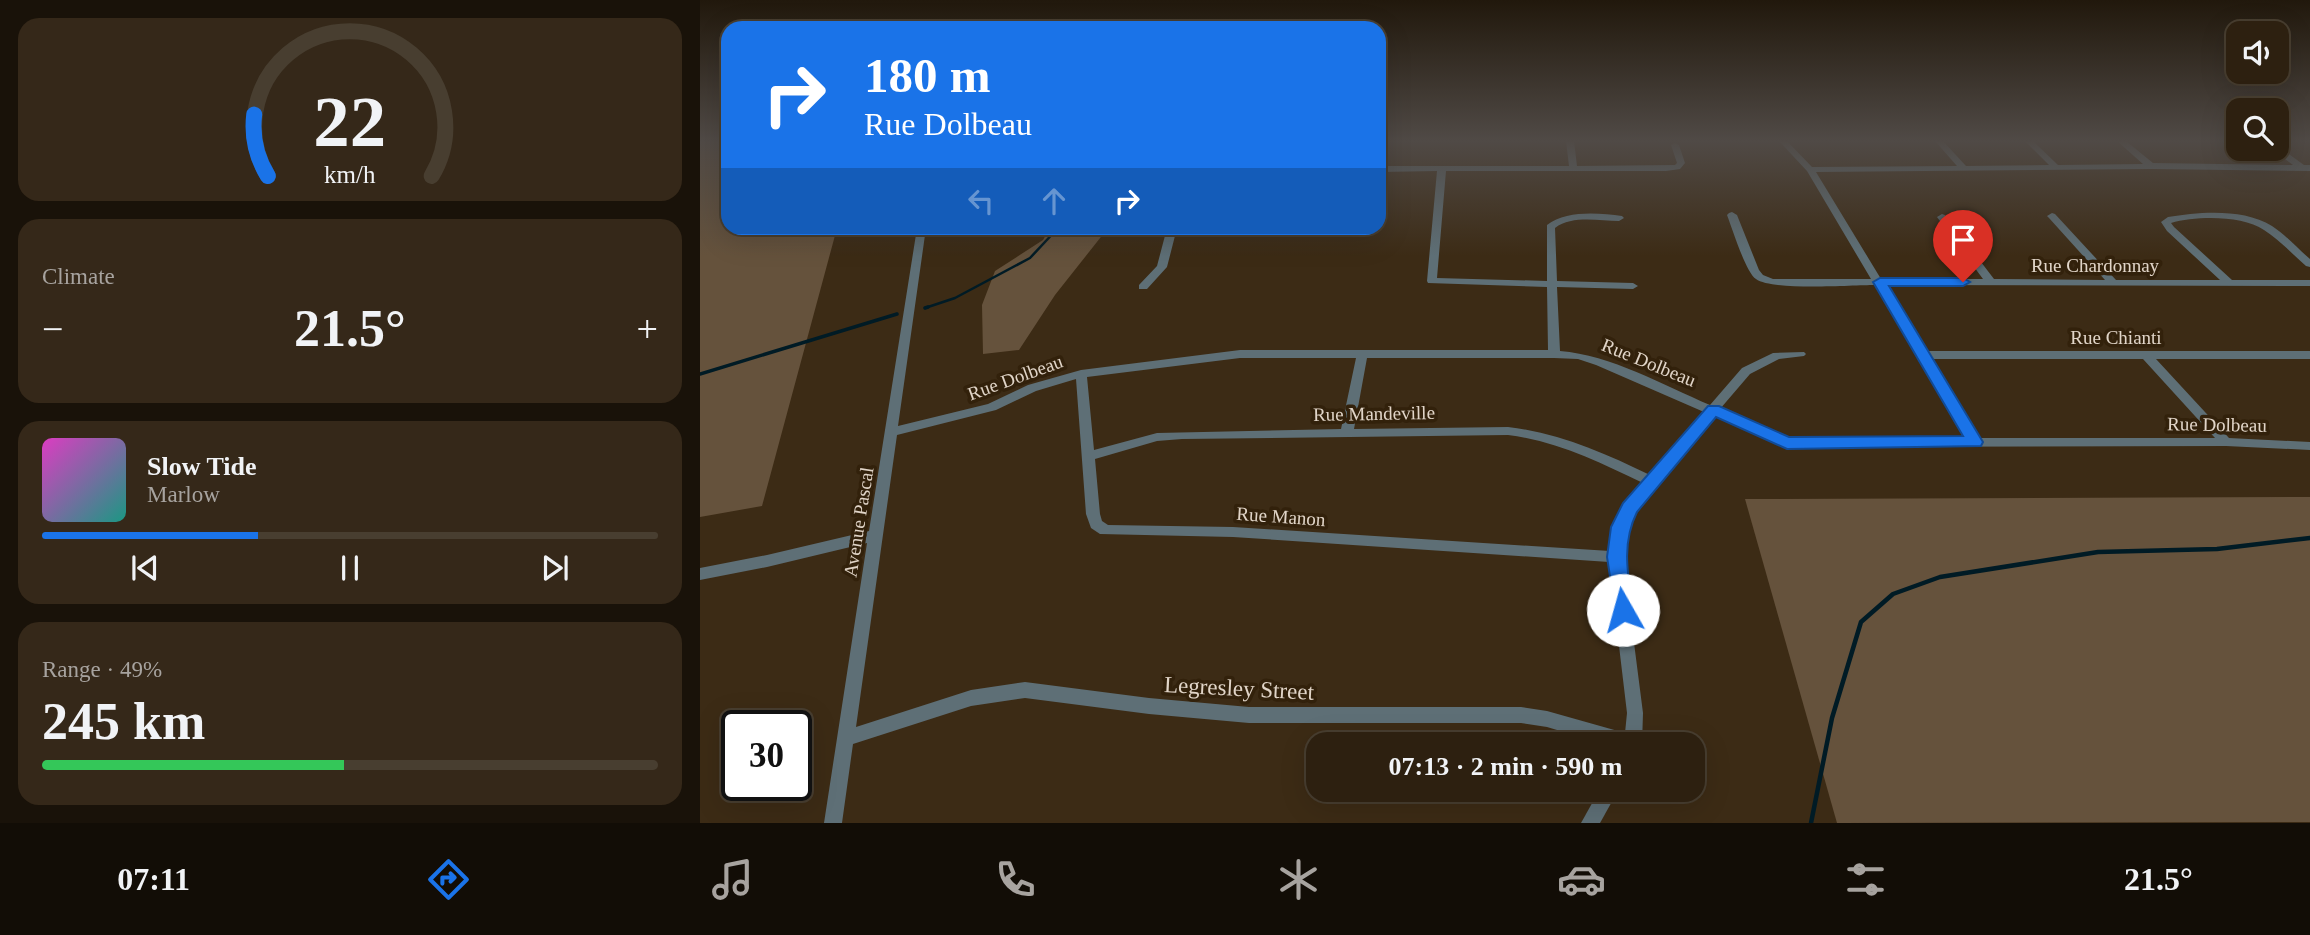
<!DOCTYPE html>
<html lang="en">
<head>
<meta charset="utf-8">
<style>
  body { margin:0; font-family:"Times New Roman",serif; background:#352819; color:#f1f3f6; height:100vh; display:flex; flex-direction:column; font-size:26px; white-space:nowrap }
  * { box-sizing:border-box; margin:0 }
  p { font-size:23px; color:#a7a39f }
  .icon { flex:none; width:38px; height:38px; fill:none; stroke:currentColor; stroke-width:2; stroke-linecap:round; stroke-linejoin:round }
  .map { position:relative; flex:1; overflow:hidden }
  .drawer { display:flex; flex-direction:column; gap:18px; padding:18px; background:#191209; width:700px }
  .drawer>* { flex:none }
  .banner { position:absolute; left:21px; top:21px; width:665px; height:214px; border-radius:21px; box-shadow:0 7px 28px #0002,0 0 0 2px #483e30; background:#1a73e8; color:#fff; overflow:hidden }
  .tools { position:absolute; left:1526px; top:21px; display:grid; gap:14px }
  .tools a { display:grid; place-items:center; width:63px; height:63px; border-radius:14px; background:#2d2010; box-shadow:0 7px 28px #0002,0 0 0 2px #483e30; font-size:35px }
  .speed { position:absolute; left:21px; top:710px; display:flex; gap:14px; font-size:35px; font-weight:700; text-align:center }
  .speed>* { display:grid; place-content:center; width:91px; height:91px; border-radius:50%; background:#2d2010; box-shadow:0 7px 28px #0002,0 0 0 2px #483e30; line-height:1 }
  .speed .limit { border:4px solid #111; border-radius:10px; background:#fff; color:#111 }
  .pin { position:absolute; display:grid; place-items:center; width:60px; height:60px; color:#fff; margin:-72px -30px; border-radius:50% 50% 50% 0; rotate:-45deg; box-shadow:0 0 7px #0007 }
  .pin .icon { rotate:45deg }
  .me { position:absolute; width:77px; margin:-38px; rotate:353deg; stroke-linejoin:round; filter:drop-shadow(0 0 5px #0008) }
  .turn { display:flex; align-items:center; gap:24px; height:147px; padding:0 28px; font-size:32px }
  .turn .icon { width:91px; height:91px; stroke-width:2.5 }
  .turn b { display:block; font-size:49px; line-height:60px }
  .lanes { display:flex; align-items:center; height:66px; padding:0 28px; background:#0003; justify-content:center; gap:35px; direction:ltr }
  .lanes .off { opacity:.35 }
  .big { font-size:52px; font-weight:600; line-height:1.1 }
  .drawer .widget { flex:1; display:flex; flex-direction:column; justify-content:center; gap:10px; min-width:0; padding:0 24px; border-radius:21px; background:#352819 }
  .drawer .dial { align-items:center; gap:0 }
  .dial svg { height:182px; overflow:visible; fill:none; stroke:#483e30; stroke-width:7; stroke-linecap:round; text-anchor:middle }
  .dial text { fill:#f1f3f6; stroke:none }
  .song { display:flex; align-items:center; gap:21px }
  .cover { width:84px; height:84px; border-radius:10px; background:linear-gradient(135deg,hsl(310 70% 55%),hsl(170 70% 35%)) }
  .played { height:7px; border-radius:4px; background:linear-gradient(90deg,#1a73e8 35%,#483e30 35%) }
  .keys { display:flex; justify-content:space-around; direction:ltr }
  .heat { display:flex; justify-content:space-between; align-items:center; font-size:38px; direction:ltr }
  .charge { height:10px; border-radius:5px; background:linear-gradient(90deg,#34c759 49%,#483e30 0) }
  .trip { position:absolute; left:606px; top:732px; width:399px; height:70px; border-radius:21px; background:#2d2010; box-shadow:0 7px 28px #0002,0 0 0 2px #483e30; font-weight:600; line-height:70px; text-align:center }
  .menu { display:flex; height:112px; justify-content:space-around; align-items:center; background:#120d06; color:#a7a39f }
  .menu .icon { width:49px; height:49px }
  .menu .active { color:#1a73e8 }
  .menu b { font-size:32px; color:#f1f3f6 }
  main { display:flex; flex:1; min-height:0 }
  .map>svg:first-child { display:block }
  .green { fill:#65523c }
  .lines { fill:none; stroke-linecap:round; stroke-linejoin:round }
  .stream-far2 { stroke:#001b25; stroke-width:2.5 }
  .stream-far1 { stroke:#001b25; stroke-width:3.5 }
  .stream { stroke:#001b25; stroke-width:4.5 }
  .minor { fill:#5e6f76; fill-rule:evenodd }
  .route { fill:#1a73e8; stroke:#114b97; stroke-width:2 }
  .labels { text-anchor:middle; stroke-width:7; stroke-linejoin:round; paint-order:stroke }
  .street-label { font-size:19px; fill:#e1d5c8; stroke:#32210b }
  .near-street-label { font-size:23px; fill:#e1d5c8; stroke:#32210b }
</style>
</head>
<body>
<main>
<section class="drawer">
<div class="widget dial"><svg viewBox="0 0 100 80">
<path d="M14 69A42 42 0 1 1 86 69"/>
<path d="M14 69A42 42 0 0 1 8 42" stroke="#1a73e8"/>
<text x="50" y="56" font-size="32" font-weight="700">22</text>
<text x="50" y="72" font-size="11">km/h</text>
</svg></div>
<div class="widget"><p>Climate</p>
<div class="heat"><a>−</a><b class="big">21.5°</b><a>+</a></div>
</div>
<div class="widget">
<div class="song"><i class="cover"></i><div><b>Slow Tide</b><p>Marlow</p></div></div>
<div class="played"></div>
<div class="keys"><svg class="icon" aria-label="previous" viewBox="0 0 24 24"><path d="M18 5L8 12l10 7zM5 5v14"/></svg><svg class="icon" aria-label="pause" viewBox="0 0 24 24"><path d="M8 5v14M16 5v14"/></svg><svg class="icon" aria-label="next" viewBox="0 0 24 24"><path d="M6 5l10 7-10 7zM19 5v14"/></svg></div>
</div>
<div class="widget"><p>Range · 49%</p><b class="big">245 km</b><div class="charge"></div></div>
</section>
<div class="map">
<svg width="1610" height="823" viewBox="0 0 1610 823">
  <rect width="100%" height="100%" fill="#3c2b15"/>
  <!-- green -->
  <g class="green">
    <path d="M 0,141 L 28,141 L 28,228 L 137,228 L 62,506 L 0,517 Z"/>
    <path d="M 350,228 L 408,228 L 355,295 L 319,350 L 283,354 L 282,305 L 295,271 L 343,240 Z"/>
    <path d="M 1610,497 L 1610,822 L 1137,823 L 1045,499 Z"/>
  </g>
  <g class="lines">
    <!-- stream-far2 -->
    <path class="stream-far2" d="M 225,308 L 255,298 L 330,258 L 358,228"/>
    <!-- stream-far1 -->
    <g class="stream-far1">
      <path d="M 225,308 L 228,307"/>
      <path d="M 0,374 L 197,314"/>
    </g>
    <!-- stream -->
    <path class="stream" d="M 1111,823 L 1132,718 L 1161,622 L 1193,594 L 1240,577 L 1398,552 L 1517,549 L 1610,538"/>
    <!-- minor -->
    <g class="minor">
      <path d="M 866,141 L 874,141 L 877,166 L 975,165 L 977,163 L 971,145 L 975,143 L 979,145 L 985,163 L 980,169 L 966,171 L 746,171 L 737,278 L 847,281 L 847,225 C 866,210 899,213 922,216 L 924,218 L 919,221 C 899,221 872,215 855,228 L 857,281 L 933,283 L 938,286 L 933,289 L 857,287 L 860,351 C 911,355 963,385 1010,405 L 1042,368 L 1073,353 L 1104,352 L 1106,354 L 1104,356 L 1079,359 L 1050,374 L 1020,409 L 1088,439 L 1266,438 L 1175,285 C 1151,285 1072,291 1056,279 C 1046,273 1032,228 1027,215 L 1029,213 L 1032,212 L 1037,215 L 1059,270 L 1063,275 L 1073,279 L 1171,279 L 1107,171 L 1079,141 L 1087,141 L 1112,167 L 1257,166 L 1235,141 L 1243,141 L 1266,166 L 1349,165 L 1325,141 L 1333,141 L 1358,165 L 1443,164 L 1417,141 L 1426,141 L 1453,163 L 1593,165 L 1572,149 L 1579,147 L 1604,165 L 1610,165 L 1610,171 L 1451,169 L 1116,172 L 1181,279 L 1283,279 L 1237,217 L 1242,214 L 1245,215 L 1294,279 L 1405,280 L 1349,218 L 1347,216 L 1352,213 L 1355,214 L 1416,280 L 1520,280 L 1467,231 L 1461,222 L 1468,217 C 1499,212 1543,208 1572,226 C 1586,235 1597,248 1610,259 L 1610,267 L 1606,266 C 1592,254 1580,240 1564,230 C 1542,215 1496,216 1471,223 L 1474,227 L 1532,280 L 1610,280 L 1610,286 L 1185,285 L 1226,351 L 1610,351 L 1610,359 L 1456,359 L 1529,438 L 1610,442 L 1610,450 L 1526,446 L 1087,447 L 1014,416 L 935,511 L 927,527 L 923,557 L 943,713 L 942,744 L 904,744 L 847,727 L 821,723 L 549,723 L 449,714 L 325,698 L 271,706 L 153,744 L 142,823 L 124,823 L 167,543 L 67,567 L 0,580 L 0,568 L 67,555 L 169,531 L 217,228 L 226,228 L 198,426 L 288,404 L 328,385 L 381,370 L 540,350 L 848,350 L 847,287 L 728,283 L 727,281 L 737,171 L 679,172 L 679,166 L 869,166 ZM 540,358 L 656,358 L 641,429 L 457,433 L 394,450 L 387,377 ZM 667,358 L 854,358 L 878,359 L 896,365 L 1004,412 L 950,475 C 904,453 860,433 808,427 L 654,429 ZM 1230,359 L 1443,359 L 1515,438 L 1279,438 ZM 376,379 L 386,514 L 391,528 L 400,534 L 533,537 L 909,562 L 927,713 L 925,733 L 847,711 L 821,707 L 549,707 L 449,698 L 325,682 L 271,690 L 156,727 L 197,435 L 296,410 L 336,391 ZM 808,435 C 857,441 899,462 943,483 L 925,504 L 913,527 L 910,551 L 533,527 L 408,525 L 402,521 L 400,514 L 395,459 L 457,441 L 482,439 Z"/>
      <path d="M 467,228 L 477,228 L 467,267 L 447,289 L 439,289 L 439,285 L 457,266 Z"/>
      <path d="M 900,789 L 919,789 L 900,823 L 881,823 Z"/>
    </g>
  </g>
  <!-- sky -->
  <linearGradient id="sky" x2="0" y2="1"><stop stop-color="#21180c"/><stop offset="0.55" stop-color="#504a46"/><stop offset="1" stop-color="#504a46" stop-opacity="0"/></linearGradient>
  <rect width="1610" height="256" fill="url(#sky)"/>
  <!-- route -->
  <path class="route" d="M 1180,278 L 1263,278 L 1270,282 L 1263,286 L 1189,286 L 1283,442 L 1281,446 L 1087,449 L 1016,417 L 937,512 C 921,544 928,576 933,610 L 930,616 L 923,619 L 916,616 L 907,557 L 911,527 L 923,503 L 1008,406 L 1019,406 L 1089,437 L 1263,436 L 1173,282 Z"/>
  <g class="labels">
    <!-- street labels -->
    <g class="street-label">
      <text x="1395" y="272">Rue Chardonnay</text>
      <text x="1416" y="344">Rue Chianti</text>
      <text transform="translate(949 362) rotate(22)" y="7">Rue Dolbeau</text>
      <text transform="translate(315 377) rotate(-20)" y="7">Rue Dolbeau</text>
      <text transform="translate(674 413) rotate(-1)" y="7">Rue Mandeville</text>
      <text transform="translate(1517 424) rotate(1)" y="7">Rue Dolbeau</text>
      <text transform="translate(581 516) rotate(4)" y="7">Rue Manon</text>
      <text transform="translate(158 522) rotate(-81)" y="7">Avenue Pascal</text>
    </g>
    <!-- near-street labels -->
    <g class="near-street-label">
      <text transform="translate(539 688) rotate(3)" y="8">Legresley Street</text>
    </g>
  </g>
</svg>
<div class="tools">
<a><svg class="icon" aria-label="sound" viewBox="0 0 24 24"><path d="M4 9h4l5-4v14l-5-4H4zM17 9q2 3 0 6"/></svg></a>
<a><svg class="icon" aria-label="search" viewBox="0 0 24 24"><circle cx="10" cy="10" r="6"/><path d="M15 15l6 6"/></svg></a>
</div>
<div class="speed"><div class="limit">30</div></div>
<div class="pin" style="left:1263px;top:282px;background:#d93025"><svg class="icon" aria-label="arrive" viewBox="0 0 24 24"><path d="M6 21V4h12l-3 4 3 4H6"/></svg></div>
<svg class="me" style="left:923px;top:610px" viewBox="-20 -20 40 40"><circle r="19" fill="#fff"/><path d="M0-13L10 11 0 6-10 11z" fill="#1a73e8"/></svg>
<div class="trip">07:13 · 2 min · 590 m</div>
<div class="banner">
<div class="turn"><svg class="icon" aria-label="right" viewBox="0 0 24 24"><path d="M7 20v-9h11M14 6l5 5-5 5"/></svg><div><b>180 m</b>Rue Dolbeau</div></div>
<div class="lanes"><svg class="icon off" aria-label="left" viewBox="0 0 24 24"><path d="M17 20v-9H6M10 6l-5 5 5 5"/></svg><svg class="icon off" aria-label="ahead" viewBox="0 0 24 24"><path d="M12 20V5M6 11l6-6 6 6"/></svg><svg class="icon" aria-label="right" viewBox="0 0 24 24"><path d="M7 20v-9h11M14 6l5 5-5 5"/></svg></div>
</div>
</div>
</main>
<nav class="menu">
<b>07:11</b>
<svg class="icon active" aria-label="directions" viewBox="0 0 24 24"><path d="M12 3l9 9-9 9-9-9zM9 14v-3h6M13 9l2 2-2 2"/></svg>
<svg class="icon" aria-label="music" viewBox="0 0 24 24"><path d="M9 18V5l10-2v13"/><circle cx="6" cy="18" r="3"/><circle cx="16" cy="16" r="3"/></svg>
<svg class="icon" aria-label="phone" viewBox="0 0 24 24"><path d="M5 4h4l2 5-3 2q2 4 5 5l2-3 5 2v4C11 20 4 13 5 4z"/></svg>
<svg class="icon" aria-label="climate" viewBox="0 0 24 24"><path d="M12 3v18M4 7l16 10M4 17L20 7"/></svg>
<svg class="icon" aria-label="car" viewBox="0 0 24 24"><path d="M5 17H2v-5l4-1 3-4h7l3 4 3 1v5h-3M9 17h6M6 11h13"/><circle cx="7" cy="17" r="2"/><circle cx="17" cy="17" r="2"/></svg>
<svg class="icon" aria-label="filters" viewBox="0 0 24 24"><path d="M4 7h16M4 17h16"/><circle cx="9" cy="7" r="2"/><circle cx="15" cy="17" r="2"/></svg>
<b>21.5°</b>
</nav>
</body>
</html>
